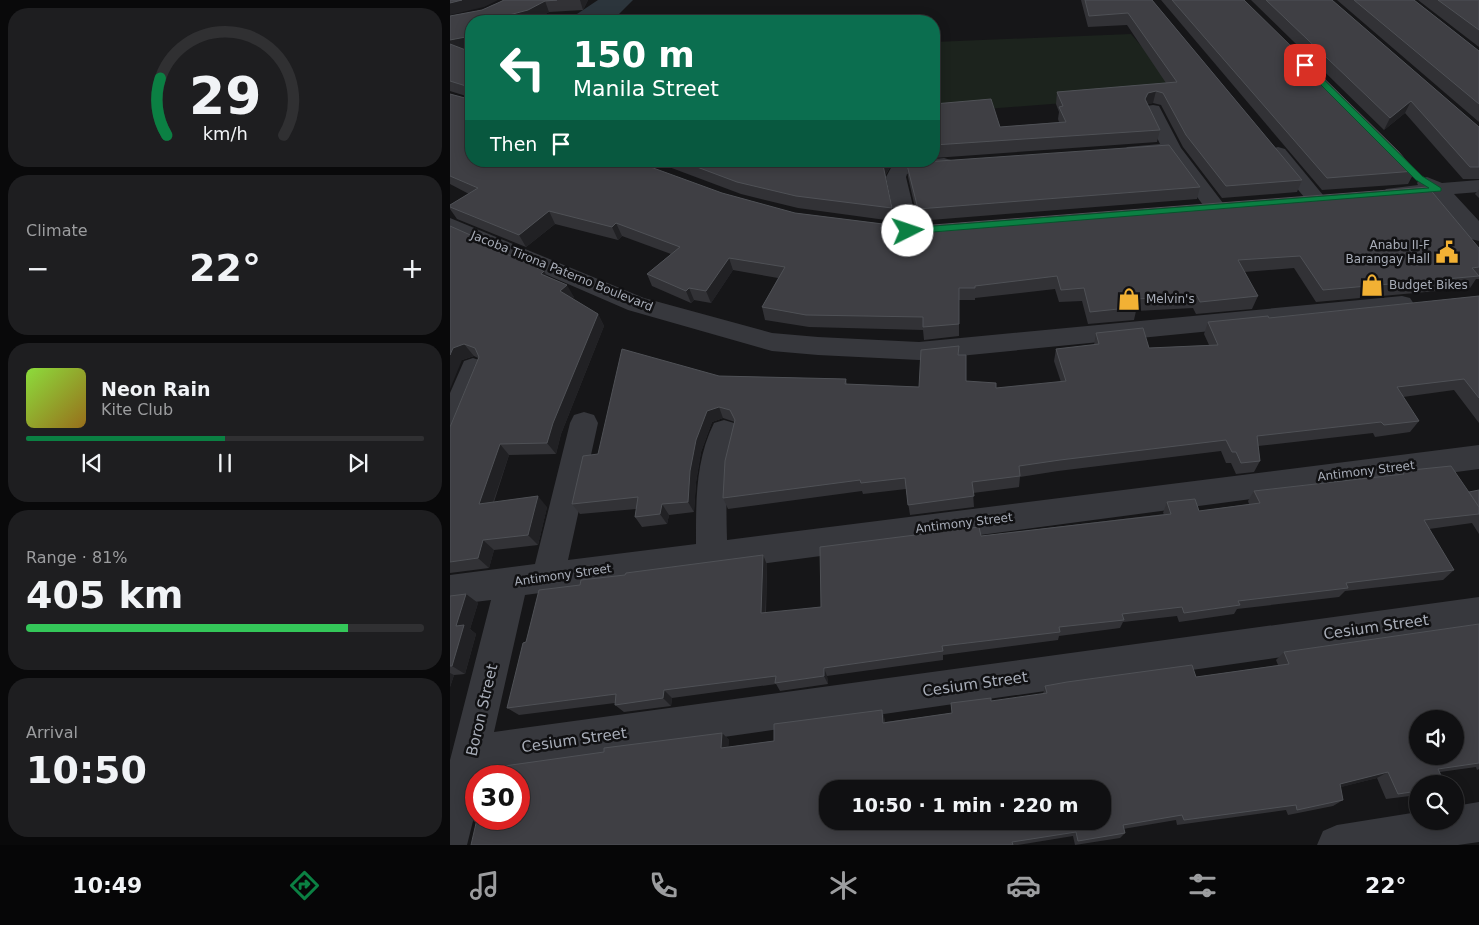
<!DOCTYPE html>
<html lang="en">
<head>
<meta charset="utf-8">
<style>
  body { margin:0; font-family:"DejaVu Sans",sans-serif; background:#1e1e20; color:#f1f3f6; height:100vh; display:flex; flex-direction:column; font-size:19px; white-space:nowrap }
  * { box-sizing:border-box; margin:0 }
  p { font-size:16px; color:#9c9d9f }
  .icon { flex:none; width:28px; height:28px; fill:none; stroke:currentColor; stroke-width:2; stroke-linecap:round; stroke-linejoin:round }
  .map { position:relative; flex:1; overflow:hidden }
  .panel { display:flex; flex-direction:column; gap:8px; padding:8px; background:#09090a; width:450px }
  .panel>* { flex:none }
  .banner { position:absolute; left:15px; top:15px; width:475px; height:152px; border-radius:20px; box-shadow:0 2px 12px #0003,0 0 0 1px #303032; background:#0b6e4f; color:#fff; overflow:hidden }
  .controls { position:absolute; left:959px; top:710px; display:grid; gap:10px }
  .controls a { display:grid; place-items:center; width:55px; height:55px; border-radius:50%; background:#101012; box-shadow:0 2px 12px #0003,0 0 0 1px #303032; font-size:25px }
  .speed { position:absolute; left:15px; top:765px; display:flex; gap:10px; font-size:25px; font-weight:700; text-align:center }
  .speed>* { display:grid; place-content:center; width:65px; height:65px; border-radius:50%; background:#101012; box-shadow:0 2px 12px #0003,0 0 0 1px #303032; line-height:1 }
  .speed .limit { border:8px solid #d22; background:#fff; color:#111 }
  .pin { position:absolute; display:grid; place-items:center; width:42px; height:42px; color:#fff; margin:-21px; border-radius:10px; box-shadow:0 2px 8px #0006 }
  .me { position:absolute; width:55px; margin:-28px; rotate:86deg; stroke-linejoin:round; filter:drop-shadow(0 0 4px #0008) }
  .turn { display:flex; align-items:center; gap:18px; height:105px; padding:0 25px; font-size:22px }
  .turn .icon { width:65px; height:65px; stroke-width:2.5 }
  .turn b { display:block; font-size:35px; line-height:42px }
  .then { display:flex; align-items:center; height:48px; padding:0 25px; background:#0003; gap:10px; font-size:19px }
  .big { font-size:38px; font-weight:800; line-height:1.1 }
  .panel .tile { flex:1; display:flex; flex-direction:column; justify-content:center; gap:8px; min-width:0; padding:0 18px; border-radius:20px; background:#1e1e20 }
  .panel .dial { align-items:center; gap:0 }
  .dial svg { height:130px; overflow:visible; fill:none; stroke:#303032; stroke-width:7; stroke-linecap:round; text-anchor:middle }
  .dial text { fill:#f1f3f6; stroke:none }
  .song { display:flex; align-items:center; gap:15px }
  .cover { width:60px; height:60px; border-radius:8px; background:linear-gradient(135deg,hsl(90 70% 55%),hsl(40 70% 35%)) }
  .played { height:5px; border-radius:2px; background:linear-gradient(90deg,#0b8043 50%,#303032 50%) }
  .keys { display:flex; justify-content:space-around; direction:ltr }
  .heat { display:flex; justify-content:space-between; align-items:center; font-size:28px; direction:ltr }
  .charge { height:8px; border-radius:4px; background:linear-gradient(90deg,#34c759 81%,#303032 0) }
  .trip { position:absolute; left:369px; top:780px; width:292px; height:50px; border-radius:20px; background:#101012; box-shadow:0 2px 12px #0003,0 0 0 1px #303032; font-weight:800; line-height:50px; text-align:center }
  .dock { display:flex; height:80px; justify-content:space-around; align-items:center; background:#060607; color:#9c9d9f }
  .dock .icon { width:35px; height:35px }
  .dock .selected { color:#0b8043 }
  .dock b { font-size:22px; color:#f1f3f6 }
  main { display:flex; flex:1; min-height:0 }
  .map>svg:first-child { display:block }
  .green { fill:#1c231d }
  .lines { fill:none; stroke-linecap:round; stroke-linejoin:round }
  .river { fill:#2c353c; fill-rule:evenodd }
  .minor { fill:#37383d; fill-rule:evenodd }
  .tertiary { fill:#37383d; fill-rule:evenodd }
  .wall { fill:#323236 }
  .shaded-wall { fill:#212124 }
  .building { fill:#3f3f44; stroke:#4f5156; fill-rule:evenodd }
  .route { fill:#0b8043; stroke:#07532c }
  .labels { text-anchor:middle; stroke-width:5; stroke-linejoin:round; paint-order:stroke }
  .poi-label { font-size:12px; fill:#a8adb8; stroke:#111113; text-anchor:start }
  .street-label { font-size:12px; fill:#a8adb8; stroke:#111113 }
  .near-street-label { font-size:15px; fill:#a8adb8; stroke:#111113 }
</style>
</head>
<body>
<main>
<section class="panel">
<div class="tile dial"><svg viewBox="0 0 100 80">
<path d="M14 69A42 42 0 1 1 86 69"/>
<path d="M14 69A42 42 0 0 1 10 34" stroke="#0b8043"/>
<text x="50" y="56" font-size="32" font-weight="700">29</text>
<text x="50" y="72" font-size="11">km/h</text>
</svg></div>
<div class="tile"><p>Climate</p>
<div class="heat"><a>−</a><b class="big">22°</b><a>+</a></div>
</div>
<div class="tile">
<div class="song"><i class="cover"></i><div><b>Neon Rain</b><p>Kite Club</p></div></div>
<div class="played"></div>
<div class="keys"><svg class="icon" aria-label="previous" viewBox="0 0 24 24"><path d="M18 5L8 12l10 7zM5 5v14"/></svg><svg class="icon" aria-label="pause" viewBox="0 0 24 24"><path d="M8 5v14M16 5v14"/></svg><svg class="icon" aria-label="next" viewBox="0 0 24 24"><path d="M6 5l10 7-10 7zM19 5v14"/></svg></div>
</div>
<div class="tile"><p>Range · 81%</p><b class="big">405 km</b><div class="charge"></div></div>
<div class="tile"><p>Arrival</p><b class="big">10:50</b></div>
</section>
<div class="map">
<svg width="1029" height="845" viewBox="0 0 1029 845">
  <rect width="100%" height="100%" fill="#161618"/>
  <!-- green -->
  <path class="green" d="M 681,34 L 730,91 L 640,101 L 484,113 L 484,42 Z"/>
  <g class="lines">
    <!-- river -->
    <path class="river" d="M 148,0 L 183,0 L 162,21 L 123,21 L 127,14 Z"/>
    <!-- minor -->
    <g class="minor">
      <path d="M 703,105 L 709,106 L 731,148 L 776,207 L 772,212 L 765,213 L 758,212 L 717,155 L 684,157 L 677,155 L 674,151 L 677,147 L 710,144 L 694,110 L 697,106 Z"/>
      <path d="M 828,147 L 835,149 L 873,195 L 876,199 L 873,203 L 866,205 L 859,203 L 821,157 L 818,153 L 821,149 Z"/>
      <path d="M 494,158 L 501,160 L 504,164 L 501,168 L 457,174 L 456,177 L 469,231 L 466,236 L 458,238 L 450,236 L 447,231 L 436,177 L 442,166 L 461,161 L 484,161 L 484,159 Z"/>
      <path d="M 977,177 L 992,183 L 1029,180 L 1029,192 L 1004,194 L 1029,221 L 1029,241 L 1021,239 L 983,196 L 943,199 L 936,197 L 933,193 L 936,189 L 968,185 L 967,183 L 970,179 Z"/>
      <path d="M 23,358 L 32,361 L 36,368 L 14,428 L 10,436 L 0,439 L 0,393 L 14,361 Z"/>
      <path d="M 134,412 L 144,415 L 148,423 L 118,560 L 246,544 C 246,503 245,461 264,423 L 274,420 L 284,423 L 288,431 C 275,467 276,503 277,540 L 1029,445 L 1029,469 L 75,595 L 44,732 L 1029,597 L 1029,629 L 35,771 L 34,776 L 26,776 L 26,809 L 17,845 L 0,845 L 0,760 L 41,600 L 0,605 L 0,575 L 85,564 L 120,423 L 124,415 Z"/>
      <path d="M 1029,802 L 1029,842 L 1008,845 L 867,845 L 873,831 L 887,825 L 968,812 L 968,821 L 1005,821 L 1005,806 Z"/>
    </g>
    <!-- tertiary -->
    <path class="tertiary" d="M 0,218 L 194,298 L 322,333 L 368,337 L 469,342 L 952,296 L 960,298 L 964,304 L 960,310 L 952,312 L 469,360 L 368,355 L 322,351 L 178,310 L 0,233 Z"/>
  </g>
  <!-- wall -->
  <g class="wall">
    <path d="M 54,0 L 138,0 L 133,10 L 99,12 L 83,21 L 21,21 L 21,48 L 16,50 L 21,161 L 272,193 L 345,213 L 457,227 L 1029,248 L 1029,279 L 1026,279 L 1020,288 L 866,302 L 844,268 L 794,272 L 808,296 L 802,309 L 746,314 L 743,308 L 686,311 L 684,320 L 638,324 L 632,301 L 609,302 L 605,289 L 525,298 L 525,300 L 509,300 L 509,336 L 474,340 L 473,330 L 359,327 L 315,320 L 312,307 L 328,278 L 283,270 L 261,303 L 244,300 L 241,303 L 202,286 L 197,274 L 221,254 L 172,236 L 168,240 L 105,224 L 76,247 L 7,219 L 0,209 L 0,205 L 19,194 L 0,184 L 0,94 L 15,98 L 16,96 L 0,91 L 0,16 L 32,10 L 50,2 Z"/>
    <path d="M 631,0 L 702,0 L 852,180 L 847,192 L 772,198 L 733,147 L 711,105 L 703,103 L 697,104 L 710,130 L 707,142 L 484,158 L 484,104 L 550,127 L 609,122 L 608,119 L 609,112 L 606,104 L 607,92 L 716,83 L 677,25 L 638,27 Z"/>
    <path d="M 711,0 L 794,0 L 965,171 L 958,184 L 872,190 Z"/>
    <path d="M 801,0 L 882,0 L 1029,127 L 1029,179 L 1013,179 L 955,113 L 934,130 Z"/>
    <path d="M 887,0 L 964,0 L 1029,51 L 1029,122 Z"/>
    <path d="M 968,0 L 1029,0 L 1029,47 Z"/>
    <path d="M 203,161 L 453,161 L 442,164 L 435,176 L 442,208 L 443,221 L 348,208 L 291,194 Z"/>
    <path d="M 457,165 L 750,187 L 747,199 L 468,221 L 458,177 Z"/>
    <path d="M 1029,189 L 1029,198 L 1025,194 Z"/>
    <path d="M 0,226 L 55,253 L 98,277 L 124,297 L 122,298 L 148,314 L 154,326 L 111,434 L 106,454 L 59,455 L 44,502 L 97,507 L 88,545 L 44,550 L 39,568 L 0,573 L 0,427 L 28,358 L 24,356 L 12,360 Z"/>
    <path d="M 1029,296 L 1029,423 L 1004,390 L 953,397 L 969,421 L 960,432 L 925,437 L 923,433 L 808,446 L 810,461 L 804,472 L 786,474 L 781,463 L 776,463 L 771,451 L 608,471 L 570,477 L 569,487 L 523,493 L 524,507 L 460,515 L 456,489 L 413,494 L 412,491 L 278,509 L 273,498 L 285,422 L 273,418 L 262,422 L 251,452 L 246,482 L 244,512 L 219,515 L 217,524 L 192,527 L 185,517 L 186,509 L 130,514 L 122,504 L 148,454 L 269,376 L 396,379 L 397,384 L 469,387 L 509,355 L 516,381 L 546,388 L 611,382 L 604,361 L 606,349 L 644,345 L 646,333 L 699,348 L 759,345 L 754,334 L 758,322 L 819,318 Z"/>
    <path d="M 952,471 L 1019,492 L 1029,490 L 1029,534 L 1022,523 L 979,529 L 1004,570 L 993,580 L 895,591 L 889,597 L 787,609 L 784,614 L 729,622 L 727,616 L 673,622 L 670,628 L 609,636 L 608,640 L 493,655 L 493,660 L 377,676 L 378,684 L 330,691 L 326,684 L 222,698 L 221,706 L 174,712 L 165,705 L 165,703 L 69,715 L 57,708 L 76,642 L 130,585 L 175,575 L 313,555 L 317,565 L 316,613 L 371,607 L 531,536 L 714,514 L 713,513 L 717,502 L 749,511 L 799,504 L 798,501 L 804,491 L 950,475 Z"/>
    <path d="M 16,594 L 28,603 L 20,629 L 26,634 L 15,674 L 4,675 L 0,687 L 0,596 Z"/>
    <path d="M 1029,624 L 1029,769 L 1027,770 L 1026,767 L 990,772 L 968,784 L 968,795 L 936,799 L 927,778 L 890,787 L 893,800 L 883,806 L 838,815 L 836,810 L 727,825 L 726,820 L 673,829 L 675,833 L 670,838 L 625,845 L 623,836 L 568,845 L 21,845 L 154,752 L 272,733 L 279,740 L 278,747 L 324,741 L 432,710 L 434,717 L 435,722 L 502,713 L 501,703 L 541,701 L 593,694 L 595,686 L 746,677 L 828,665 L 826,660 L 834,652 Z"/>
  </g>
  <!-- shaded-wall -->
  <g class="shaded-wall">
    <path d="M 12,0 L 48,0 L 34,7 L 0,15 L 0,3 Z"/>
    <path d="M 130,0 L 138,0 L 133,10 Z"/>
    <path d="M 95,1 L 99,12 L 83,21 L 60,21 L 59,15 Z"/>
    <path d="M 21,36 L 21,48 L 0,53 L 0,40 Z"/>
    <path d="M 706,91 L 703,103 L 696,105 L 695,99 L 698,93 Z"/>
    <path d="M 961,101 L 955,113 L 934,130 L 940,118 Z"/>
    <path d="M 435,161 L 453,161 L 442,164 L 434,177 L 433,165 Z"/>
    <path d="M 99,211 L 105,224 L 76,247 L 69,235 Z"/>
    <path d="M 166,223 L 172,236 L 168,240 L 162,227 Z"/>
    <path d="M 279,258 L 283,270 L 261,303 L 256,291 Z"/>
    <path d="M 94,271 L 101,283 L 91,274 Z"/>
    <path d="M 117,285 L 124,297 L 117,303 L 110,291 Z"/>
    <path d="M 239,288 L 244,300 L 241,303 L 236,291 Z"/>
    <path d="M 148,314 L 154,326 L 111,434 L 106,454 L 97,443 L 103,423 Z"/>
    <path d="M 14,344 L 24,356 L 12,360 L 0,389 L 0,355 L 3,348 Z"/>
    <path d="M 269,407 L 273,418 L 262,422 L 251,452 L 246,482 L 244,512 L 238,502 L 240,471 L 246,440 L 257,411 Z"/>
    <path d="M 50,444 L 59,455 L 39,514 L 29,504 Z"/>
    <path d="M 88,496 L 97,507 L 88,545 L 78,535 Z"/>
    <path d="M 212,504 L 219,515 L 217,524 L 210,514 Z"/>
    <path d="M 33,540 L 44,550 L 39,568 L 28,558 Z"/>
    <path d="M 313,555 L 317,565 L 315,622 L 311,613 Z"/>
    <path d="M 16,594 L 28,603 L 20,629 L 26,634 L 15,674 L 2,666 L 6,626 Z"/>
    <path d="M 374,668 L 377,676 L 378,684 L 374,676 Z"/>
    <path d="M 0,673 L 4,675 L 0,687 Z"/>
    <path d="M 214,690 L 222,698 L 221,706 L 213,698 Z"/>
    <path d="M 432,710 L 434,717 L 435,730 L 433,723 Z"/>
    <path d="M 272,733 L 279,740 L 278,754 L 271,748 Z"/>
    <path d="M 938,772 L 927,778 L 880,790 L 890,784 Z"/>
  </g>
  <!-- building -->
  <g class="building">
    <path d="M 0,0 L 12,0 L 0,3 Z"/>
    <path d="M 54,0 L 107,0 L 95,1 L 78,10 L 59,15 L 61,20 L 59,20 L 60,21 L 21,21 L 21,36 L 0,40 L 0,16 L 32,10 L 50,2 Z"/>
    <path d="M 635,0 L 702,0 L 852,180 L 776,186 L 736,135 L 713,93 L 706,91 L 698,93 L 695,99 L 710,130 L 484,145 L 484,104 L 541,99 L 550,127 L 616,122 L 609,107 L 613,106 L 607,92 L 727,82 L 678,13 L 639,16 Z"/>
    <path d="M 722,0 L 794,0 L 948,151 L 965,171 L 877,178 Z"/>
    <path d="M 816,0 L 882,0 L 1029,127 L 1029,167 L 1020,167 L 961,101 L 940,118 Z"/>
    <path d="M 904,0 L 964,0 L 1029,51 L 1029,104 Z"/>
    <path d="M 988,0 L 1029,0 L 1029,30 Z"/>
    <path d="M 0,44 L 21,52 L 21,161 L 184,161 L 272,193 L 345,213 L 457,227 L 978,187 L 1029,248 L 1029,267 L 1022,268 L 1029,276 L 873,290 L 850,256 L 788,260 L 808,296 L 750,302 L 747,296 L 685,299 L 687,307 L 640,312 L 634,288 L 611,290 L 607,276 L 525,286 L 525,288 L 509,288 L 509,324 L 473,327 L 473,317 L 356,315 L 312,307 L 335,267 L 279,258 L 256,291 L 239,288 L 236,291 L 197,274 L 230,247 L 166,223 L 162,227 L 99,211 L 69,235 L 0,207 L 0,205 L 28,188 L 0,176 L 0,94 L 15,98 L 16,86 L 0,81 Z"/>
    <path d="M 719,145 L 750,187 L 468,209 L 457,165 L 461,163 Z"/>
    <path d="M 231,161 L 435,161 L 433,165 L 442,208 L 346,196 L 287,182 Z"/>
    <path d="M 0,226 L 52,249 L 50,251 L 94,271 L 91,274 L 117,285 L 110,291 L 148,314 L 103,423 L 97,443 L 50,444 L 29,504 L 88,496 L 78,535 L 33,540 L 28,558 L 0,562 L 0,427 L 29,357 L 25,348 L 14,344 L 3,348 L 0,355 Z"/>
    <path d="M 1029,296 L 1029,398 L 1014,379 L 947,387 L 969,421 L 934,425 L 931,422 L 807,436 L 810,461 L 791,463 L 786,452 L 782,452 L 776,440 L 610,460 L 569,466 L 570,476 L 522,482 L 524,496 L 458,505 L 455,478 L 411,483 L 410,480 L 273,498 L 275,461 L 285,420 L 280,410 L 269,407 L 257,411 L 246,440 L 240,471 L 238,502 L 212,504 L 210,514 L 185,517 L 188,497 L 122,504 L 133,456 L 148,454 L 172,349 L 269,376 L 396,379 L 395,384 L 469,387 L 471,350 L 509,346 L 508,355 L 516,355 L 516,381 L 546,383 L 546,388 L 616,381 L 606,349 L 649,344 L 646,333 L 693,328 L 699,348 L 768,345 L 758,322 L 818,316 L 819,318 Z"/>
    <path d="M 1001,466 L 1029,507 L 1029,514 L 974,520 L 1004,570 L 896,583 L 898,588 L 788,601 L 790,605 L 734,613 L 732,607 L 672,614 L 674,620 L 609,627 L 610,632 L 492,646 L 493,651 L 374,668 L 374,676 L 325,683 L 326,676 L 214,690 L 213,698 L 165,705 L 166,694 L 57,708 L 73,643 L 76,642 L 89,590 L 130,585 L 131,580 L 175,575 L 176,573 L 313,555 L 311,613 L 371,607 L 370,547 L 529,527 L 531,536 L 721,514 L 717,502 L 745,499 L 749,511 L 810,503 L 804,491 L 954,474 L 952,471 Z"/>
    <path d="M 1029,490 L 1029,507 L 1019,492 Z"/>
    <path d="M 16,594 L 6,626 L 14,625 L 2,666 L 0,666 L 0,596 Z"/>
    <path d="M 1029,624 L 1029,763 L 988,769 L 995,784 L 968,784 L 968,791 L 948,794 L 938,772 L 890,784 L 893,800 L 847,810 L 846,805 L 734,820 L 732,815 L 673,825 L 675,833 L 628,841 L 626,832 L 562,842 L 563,845 L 21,845 L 27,819 L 69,819 L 69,776 L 38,776 L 40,768 L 154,752 L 154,748 L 272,733 L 271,748 L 324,741 L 324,724 L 432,710 L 433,723 L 502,713 L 501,703 L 541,698 L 541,701 L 597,693 L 595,686 L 617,682 L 742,665 L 746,677 L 839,664 L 834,652 ZM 968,719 L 1005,719 L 1005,756 L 968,756 ZM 378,789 L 652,789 L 652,821 L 378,821 Z"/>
  </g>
  <!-- route -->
  <path class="route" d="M 853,64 L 858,64 L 972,176 L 991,188 L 991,191 L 458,234 L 453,231 L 458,228 L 979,188 L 966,180 L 853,67 Z"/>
  <!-- icons -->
  <defs>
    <symbol id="civic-bare" viewBox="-9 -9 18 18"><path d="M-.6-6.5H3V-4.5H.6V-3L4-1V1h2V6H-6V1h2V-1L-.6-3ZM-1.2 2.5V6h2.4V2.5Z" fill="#f2b134" stroke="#111113" stroke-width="2.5" paint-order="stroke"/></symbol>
    <symbol id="shop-bare" viewBox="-9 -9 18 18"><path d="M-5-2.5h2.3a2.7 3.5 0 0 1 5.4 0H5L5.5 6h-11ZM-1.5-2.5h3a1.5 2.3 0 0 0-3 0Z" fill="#f2b134" stroke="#111113" stroke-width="2.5" paint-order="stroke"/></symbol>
  </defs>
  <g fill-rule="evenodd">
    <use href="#civic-bare" x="981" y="236" width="32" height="32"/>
    <use href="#shop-bare" x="906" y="269" width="32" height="32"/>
    <use href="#shop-bare" x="663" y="283" width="32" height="32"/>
  </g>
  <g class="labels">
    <!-- poi labels -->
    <g class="poi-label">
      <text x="980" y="249" text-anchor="end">Anabu II-F<tspan x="980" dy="14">Barangay Hall</tspan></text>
      <text x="939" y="289">Budget Bikes</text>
      <text x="696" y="303">Melvin's</text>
    </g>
    <!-- street labels -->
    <g class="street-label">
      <text transform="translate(112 271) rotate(22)" y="4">Jacoba Tirona Paterno Boulevard</text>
      <text transform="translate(916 471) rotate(-7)" y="4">Antimony Street</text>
      <text transform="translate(514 523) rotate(-7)" y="4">Antimony Street</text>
      <text transform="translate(113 575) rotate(-8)" y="4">Antimony Street</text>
    </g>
    <!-- near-street labels -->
    <g class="near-street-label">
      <text transform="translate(926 627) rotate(-8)" y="5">Cesium Street</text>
      <text transform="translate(525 684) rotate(-8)" y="5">Cesium Street</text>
      <text transform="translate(32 710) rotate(-77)" y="5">Boron Street</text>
      <text transform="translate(124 740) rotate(-8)" y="5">Cesium Street</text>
    </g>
  </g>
</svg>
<div class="controls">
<a><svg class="icon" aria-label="sound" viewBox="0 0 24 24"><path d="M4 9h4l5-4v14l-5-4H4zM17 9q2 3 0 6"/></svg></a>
<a><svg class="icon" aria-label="search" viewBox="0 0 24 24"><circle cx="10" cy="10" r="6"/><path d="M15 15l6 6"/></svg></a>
</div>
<div class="speed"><div class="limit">30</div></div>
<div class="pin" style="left:855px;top:65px;background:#d93025"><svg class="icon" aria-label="arrive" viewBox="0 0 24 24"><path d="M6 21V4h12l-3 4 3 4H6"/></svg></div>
<svg class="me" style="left:458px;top:231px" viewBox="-20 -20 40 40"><circle r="19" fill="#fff"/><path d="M0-13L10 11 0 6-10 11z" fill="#0b8043"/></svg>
<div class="trip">10:50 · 1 min · 220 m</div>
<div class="banner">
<div class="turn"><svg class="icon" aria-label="left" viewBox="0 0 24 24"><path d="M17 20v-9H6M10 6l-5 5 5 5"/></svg><div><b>150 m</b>Manila Street</div></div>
<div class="then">Then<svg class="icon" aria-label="arrive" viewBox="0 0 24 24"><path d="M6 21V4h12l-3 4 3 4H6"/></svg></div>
</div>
</div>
</main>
<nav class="dock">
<b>10:49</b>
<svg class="icon selected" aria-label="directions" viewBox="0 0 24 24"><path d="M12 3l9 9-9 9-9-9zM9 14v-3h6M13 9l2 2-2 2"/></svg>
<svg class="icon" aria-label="music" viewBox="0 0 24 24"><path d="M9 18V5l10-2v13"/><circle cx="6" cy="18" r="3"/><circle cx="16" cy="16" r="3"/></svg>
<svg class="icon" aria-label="phone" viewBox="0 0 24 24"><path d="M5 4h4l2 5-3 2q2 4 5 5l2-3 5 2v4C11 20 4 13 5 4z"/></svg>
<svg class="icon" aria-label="climate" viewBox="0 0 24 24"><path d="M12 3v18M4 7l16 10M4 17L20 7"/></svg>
<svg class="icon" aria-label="car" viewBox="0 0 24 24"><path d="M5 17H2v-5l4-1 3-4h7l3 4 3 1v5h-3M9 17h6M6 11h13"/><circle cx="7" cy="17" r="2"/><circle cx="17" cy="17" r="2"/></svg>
<svg class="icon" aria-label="filters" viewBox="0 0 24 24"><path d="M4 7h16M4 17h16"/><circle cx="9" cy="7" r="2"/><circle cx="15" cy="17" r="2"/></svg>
<b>22°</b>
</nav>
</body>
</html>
